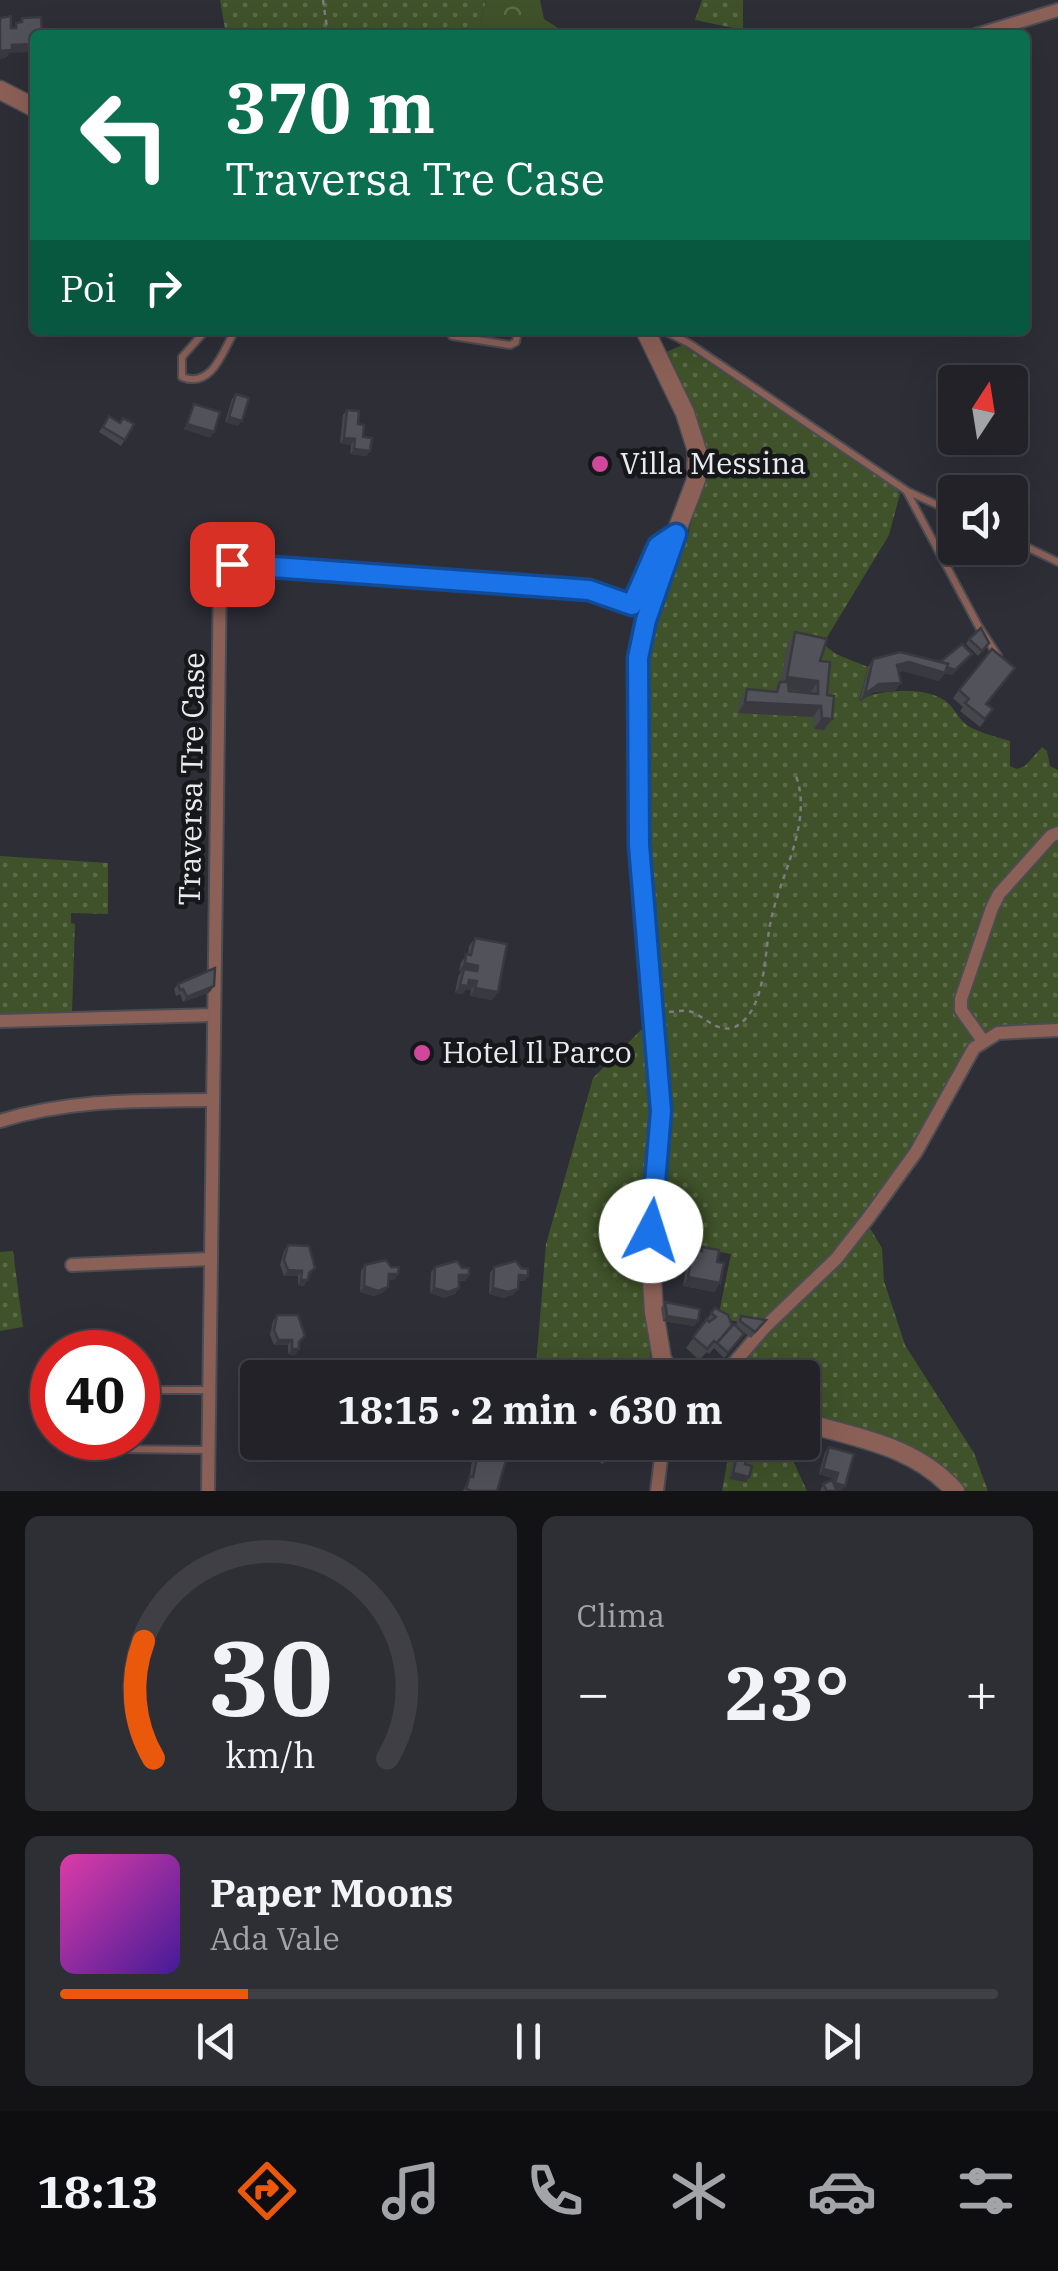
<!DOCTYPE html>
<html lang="it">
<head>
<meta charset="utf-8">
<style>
  body { margin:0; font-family:"IBM Plex Serif",serif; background:#2e2f34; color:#f1f3f6; height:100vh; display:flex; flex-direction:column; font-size:38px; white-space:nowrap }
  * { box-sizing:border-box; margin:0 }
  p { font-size:32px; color:#a2a4a8 }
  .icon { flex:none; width:55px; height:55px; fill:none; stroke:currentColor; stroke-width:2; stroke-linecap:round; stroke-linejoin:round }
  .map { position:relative; height:1491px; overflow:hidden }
  .drawer { display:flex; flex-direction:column; gap:25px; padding:25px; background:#131316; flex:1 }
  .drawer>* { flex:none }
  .banner { position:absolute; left:30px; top:30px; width:1000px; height:305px; border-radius:10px; box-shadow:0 10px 40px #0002,0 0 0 2px #3f3f45; background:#0b6e4f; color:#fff; overflow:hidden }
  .needle { width:65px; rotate:12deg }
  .controls { position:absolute; left:938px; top:365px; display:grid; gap:20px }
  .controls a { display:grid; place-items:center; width:90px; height:90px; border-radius:10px; background:#222228; box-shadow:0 10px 40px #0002,0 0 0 2px #3f3f45; font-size:50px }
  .speed { position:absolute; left:30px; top:1330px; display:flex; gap:20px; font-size:50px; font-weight:700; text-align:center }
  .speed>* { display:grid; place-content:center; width:130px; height:130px; border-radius:50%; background:#222228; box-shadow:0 10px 40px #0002,0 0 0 2px #3f3f45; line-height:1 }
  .speed .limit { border:15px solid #d22; background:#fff; color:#111 }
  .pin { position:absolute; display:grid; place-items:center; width:85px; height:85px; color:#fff; margin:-42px; border-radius:20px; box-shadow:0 5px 15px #0006 }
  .me { position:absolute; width:110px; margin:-55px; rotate:5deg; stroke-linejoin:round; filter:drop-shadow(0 0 8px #0008) }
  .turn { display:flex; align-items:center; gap:35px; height:210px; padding:0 30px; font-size:45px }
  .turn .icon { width:130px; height:130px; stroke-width:2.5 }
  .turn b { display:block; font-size:70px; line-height:85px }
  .then { display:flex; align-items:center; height:95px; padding:0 30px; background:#0003; gap:20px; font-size:38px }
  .big { font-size:75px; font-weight:700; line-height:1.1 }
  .drawer .card { flex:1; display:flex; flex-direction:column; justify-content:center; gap:15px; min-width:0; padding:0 35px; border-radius:15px; background:#2e2f34 }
  .drawer .dial { align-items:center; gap:0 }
  .dial svg { height:260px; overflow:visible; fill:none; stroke:#3f3f45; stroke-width:7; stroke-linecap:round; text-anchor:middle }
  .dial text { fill:#f1f3f6; stroke:none }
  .song { display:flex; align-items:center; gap:30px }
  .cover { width:120px; height:120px; border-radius:15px; background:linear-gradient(135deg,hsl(320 70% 55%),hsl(260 70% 35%)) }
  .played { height:10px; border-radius:5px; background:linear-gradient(90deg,#ea580c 20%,#3f3f45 20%) }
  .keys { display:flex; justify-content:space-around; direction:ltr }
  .heat { display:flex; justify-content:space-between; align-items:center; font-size:55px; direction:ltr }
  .drawer .tiles { flex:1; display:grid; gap:25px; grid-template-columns:1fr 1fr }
  .card:last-child { grid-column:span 2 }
  .trip { position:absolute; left:240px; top:1360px; width:580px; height:100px; border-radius:10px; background:#222228; box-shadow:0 10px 40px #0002,0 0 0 2px #3f3f45; font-weight:700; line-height:100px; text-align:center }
  .menu { display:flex; height:160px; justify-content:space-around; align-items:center; background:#0e0e10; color:#a2a4a8 }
  .menu .icon { width:70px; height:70px }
  .menu .active { color:#ea580c }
  .menu b { font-size:45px; color:#f1f3f6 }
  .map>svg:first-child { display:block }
  .grass { fill:url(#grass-dots) }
  .forest { fill:url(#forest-crowns) }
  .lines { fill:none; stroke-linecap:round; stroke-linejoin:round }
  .service-casing { stroke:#4b4c54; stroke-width:10 }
  .minor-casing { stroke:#4b4c54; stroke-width:16 }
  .tertiary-casing { stroke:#4b4c54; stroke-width:21 }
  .path { stroke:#7b7c82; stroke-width:2.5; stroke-dasharray:5 5; stroke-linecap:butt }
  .service { stroke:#8b6057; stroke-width:6 }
  .minor { stroke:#8b6057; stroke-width:12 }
  .tertiary { stroke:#8b6057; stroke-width:18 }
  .wall { fill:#46474d; fill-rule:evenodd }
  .shaded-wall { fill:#39393f }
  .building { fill:#51525a; stroke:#39393f; stroke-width:2.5 }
  .route-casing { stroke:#114b97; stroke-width:25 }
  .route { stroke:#1a73e8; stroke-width:18 }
  .hotel-dot { fill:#d1479c; stroke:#16171a; stroke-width:4 }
  .labels { text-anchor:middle; stroke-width:9; stroke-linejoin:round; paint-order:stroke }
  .poi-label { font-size:30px; fill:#eaebf0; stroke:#16171a; text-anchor:start }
  .street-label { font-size:30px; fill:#eaebf0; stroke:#16171a }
</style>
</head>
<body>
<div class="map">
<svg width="1058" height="1491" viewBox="0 0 1058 1491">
  <defs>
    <pattern id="grass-dots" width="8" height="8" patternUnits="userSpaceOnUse" patternTransform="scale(2.5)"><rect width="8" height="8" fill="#3f5229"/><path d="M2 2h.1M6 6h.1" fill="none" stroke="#5b6b48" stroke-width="1.8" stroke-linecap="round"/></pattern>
    <pattern id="forest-crowns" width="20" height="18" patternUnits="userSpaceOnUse" patternTransform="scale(2.5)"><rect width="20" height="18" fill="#3f5229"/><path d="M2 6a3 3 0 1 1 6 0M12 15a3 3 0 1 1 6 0" fill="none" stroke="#5b6b48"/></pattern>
  </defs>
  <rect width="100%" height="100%" fill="#2d2e36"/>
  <!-- grass -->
  <g class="grass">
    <path d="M 220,0 L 486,0 L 478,35 L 226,35 Z"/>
    <path d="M 702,0 L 743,0 L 743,30 L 695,20 Z"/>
    <path d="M 682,345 L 895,487 L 900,494 L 889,535 L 823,644 L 836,654 L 868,667 L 859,700 C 881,689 931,685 950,705 C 957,713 962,724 972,728 C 983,734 998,737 1010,741 L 1010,766 L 1017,769 L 1025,766 L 1042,747 L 1047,751 L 1050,766 L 1058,770 L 1058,827 L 999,887 L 961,985 L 974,1041 L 955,1068 L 900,1165 L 835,1253 L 762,1326 L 718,1318 L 731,1254 L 659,1241 L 670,1113 L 659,1015 L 649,865 L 643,658 L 663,586 L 686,540 L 704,481 L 664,353 Z"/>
    <path d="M 1058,840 L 1058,1025 L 988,1035 L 966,1011 L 966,999 L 1001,898 Z"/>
    <path d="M 0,856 L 108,863 L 108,914 L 71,913 L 71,923 L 75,924 L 72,1013 L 0,1015 Z"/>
    <path d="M 647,1024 L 654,1095 L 642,1237 L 651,1365 L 618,1368 L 595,1377 L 535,1378 L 546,1244 L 593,1078 Z"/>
    <path d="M 868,1225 L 882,1248 L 884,1281 L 905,1345 L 974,1453 L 988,1491 L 964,1491 L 921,1452 L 803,1414 L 802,1378 L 727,1378 L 769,1329 Z"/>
    <path d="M 13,1251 L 23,1327 L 0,1331 L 0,1252 Z"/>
    <path d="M 731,1442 L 785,1443 L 807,1491 L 722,1491 Z"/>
  </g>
  <!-- forest -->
  <path class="forest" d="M 486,0 L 540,0 L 544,19 L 569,35 L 478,35 Z"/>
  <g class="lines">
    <defs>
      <g id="service">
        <path d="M 206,330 L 182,357 L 182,377 C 212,389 223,351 235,330"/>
        <path d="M 663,330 L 690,344 L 907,491 L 955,513"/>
        <path d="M 452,336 L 510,345 L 516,342 L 518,330"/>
        <path d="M 907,492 L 979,627 L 998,656"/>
        <path d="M 1010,539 L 1058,562"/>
        <path d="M 138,1390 L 207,1390"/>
        <path d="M 113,1449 L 207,1450"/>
      </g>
      <g id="minor">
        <path d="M 976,35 L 1058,10"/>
        <path d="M 0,1021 L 214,1015"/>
        <path d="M 983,1041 L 961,1010 L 961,999 L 992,908 L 999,894 L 1051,836 L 1058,833"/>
        <path d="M 0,1121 C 70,1099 139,1101 212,1100"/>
        <path d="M 72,1265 L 210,1259"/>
        <path d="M 721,1378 L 765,1327 L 836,1259 L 869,1217 L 916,1152 L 974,1048 L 998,1033 L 1058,1030"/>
        <path d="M 208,1491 L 220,572 L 232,564 L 589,589 L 632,605 L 657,546 L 676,534"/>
        <path d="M 657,1491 L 663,1442"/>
      </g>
      <g id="tertiary">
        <path d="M 0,90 L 35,108"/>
        <path d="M 645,330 L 685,413 L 697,451 L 696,480 L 658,580 L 638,658 L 639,845 L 661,1111 L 650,1250 L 654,1312 L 662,1359 L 673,1378"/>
        <path d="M 802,1422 C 858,1438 915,1446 955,1491"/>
      </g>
    </defs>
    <!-- service casing -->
    <use href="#service" class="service-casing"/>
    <!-- minor casing -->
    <use href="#minor" class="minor-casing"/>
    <!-- tertiary casing -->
    <use href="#tertiary" class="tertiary-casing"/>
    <!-- path -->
    <g class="path">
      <path d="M 323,0 L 328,35"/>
      <path d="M 669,1012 C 677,1011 685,1010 692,1012 C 708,1019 723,1038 741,1023 C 767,1002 764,950 771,920 C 780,876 813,822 796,776"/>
    </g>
    <!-- service -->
    <use href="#service" class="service"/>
    <!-- minor -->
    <use href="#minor" class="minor"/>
    <!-- tertiary -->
    <use href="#tertiary" class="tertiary"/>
  </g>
  <!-- wall -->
  <g class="wall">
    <path d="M 236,394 L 238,426 L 225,422 L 232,399 Z"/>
    <path d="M 347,410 L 358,424 L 370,451 L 366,456 L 350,454 L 351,445 L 340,443 L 343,415 Z"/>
    <path d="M 109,416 L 120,423 L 134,424 L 121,446 L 99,432 Z"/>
    <path d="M 795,632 L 820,661 L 832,719 L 824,730 L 814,729 L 813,717 L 738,713 L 739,700 L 747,689 L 773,691 L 780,682 L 788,643 ZM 789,689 L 811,692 L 811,693 L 789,691 Z"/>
    <path d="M 969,639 L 989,643 L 978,656 L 966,644 Z"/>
    <path d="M 972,654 L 952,675 L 945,673 L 939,681 L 903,671 L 899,672 L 895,691 L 874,692 L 859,702 L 868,667 L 873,659 L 940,662 Z"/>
    <path d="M 959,690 L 987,704 L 993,709 L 980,727 L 960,711 L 963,707 L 953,698 Z"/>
    <path d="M 475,938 L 498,992 L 492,1000 L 470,996 L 471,990 L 466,989 L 462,994 L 455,993 L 458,977 L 461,972 L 459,971 L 461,962 L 468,954 L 469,946 Z"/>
    <path d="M 178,984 L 210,992 L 183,1002 L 180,994 L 176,996 L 174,989 Z"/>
    <path d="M 288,1245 L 312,1273 L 308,1275 L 304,1286 L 298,1285 L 298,1276 L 284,1276 L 280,1265 L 284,1251 Z"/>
    <path d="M 702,1247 L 717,1262 L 715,1292 L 683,1286 L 688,1258 L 693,1250 L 700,1251 Z"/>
    <path d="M 365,1265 L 398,1274 L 394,1280 L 389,1279 L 388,1287 L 384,1292 L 374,1296 L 360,1292 L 361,1271 Z"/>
    <path d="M 435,1267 L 462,1268 L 469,1275 L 465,1281 L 459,1281 L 459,1288 L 455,1294 L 444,1298 L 430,1293 L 431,1272 Z"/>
    <path d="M 494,1267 L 528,1276 L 524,1281 L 518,1281 L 514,1294 L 504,1298 L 489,1294 L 490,1273 Z"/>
    <path d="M 665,1302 L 698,1321 L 694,1326 L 663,1321 L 661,1308 Z"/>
    <path d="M 715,1308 L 732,1325 L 741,1339 L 724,1358 L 714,1348 L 709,1354 L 707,1352 L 699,1360 L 686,1348 Z"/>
    <path d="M 277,1315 L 301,1342 L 299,1344 L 299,1349 L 295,1355 L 288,1354 L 288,1345 L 274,1345 L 270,1335 L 273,1321 Z"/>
    <path d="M 741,1316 L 766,1320 L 751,1338 L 736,1326 L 737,1321 Z"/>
    <path d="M 589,1442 L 624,1442 L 619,1453 L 602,1464 L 588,1449 Z"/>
    <path d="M 739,1442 L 750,1442 L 745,1464 L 749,1477 L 746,1482 L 729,1479 L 737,1445 Z"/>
    <path d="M 829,1447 L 854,1454 L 837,1491 L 820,1491 L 823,1484 L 833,1483 L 834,1479 L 819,1474 L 825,1452 Z"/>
    <path d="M 479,1448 L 497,1491 L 463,1491 L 469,1478 L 473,1456 Z"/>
  </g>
  <!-- shaded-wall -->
  <g class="shaded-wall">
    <path d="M 35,44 L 35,52 L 10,53 L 6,58 L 0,59 L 0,51 L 12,45 Z"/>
    <path d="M 229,417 L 242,421 L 238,426 L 225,422 Z"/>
    <path d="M 187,424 L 214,432 L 210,438 L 183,429 Z"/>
    <path d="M 344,438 L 355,439 L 351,445 L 340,443 Z"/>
    <path d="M 354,449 L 370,451 L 366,456 L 350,454 Z"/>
    <path d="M 972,654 L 952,675 L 945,673 L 939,681 L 903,671 L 892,673 L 897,665 L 909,662 L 934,669 Z"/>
    <path d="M 787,677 L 818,681 L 811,692 L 779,688 Z"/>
    <path d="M 901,683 L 895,691 L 874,692 L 859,702 L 865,694 L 879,684 Z"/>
    <path d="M 745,702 L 821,706 L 813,717 L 738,713 Z"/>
    <path d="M 822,718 L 832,719 L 824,730 L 814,729 Z"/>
    <path d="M 465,963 L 478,966 L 472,974 L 464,969 L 461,972 L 459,971 Z"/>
    <path d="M 469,980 L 477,981 L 471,990 L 466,989 L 462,994 L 455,993 L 460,985 Z"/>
    <path d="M 214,986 L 210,992 L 183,1002 L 187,997 Z"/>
    <path d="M 475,988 L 498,992 L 492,1000 L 470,996 Z"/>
    <path d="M 288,1270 L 302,1271 L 298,1276 L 284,1276 Z"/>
    <path d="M 389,1274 L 398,1274 L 394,1280 L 385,1279 Z"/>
    <path d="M 459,1275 L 469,1275 L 465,1281 L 456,1280 Z"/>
    <path d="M 519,1275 L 528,1276 L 524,1281 L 515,1281 Z"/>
    <path d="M 688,1277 L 720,1283 L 715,1292 L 683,1286 Z"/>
    <path d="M 301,1280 L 308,1280 L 304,1286 L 298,1285 Z"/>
    <path d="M 364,1286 L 388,1287 L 384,1292 L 374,1296 L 360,1292 Z"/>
    <path d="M 434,1288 L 459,1288 L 455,1294 L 444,1298 L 430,1293 Z"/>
    <path d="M 493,1288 L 518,1289 L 514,1294 L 504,1298 L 489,1294 Z"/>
    <path d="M 667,1316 L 698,1321 L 694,1326 L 663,1321 Z"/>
    <path d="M 278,1340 L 292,1340 L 288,1345 L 274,1345 Z"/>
    <path d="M 292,1349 L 299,1349 L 295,1355 L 288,1354 Z"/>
    <path d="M 625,1444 L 619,1453 L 602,1464 L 608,1456 Z"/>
    <path d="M 823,1469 L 838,1473 L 834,1479 L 819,1474 Z"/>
    <path d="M 733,1473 L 749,1477 L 746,1482 L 729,1479 Z"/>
    <path d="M 835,1483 L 845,1486 L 841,1491 L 832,1488 Z"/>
  </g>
  <!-- building -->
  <g class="building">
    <path d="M 11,16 L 11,28 L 16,28 L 16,23 L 22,22 L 22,18 L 41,17 L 42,35 L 35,35 L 35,44 L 12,45 L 12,50 L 0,51 L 0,18 Z"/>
    <path d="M 236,394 L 249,398 L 242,421 L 229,417 Z"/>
    <path d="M 194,404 L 220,412 L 214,432 L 187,424 Z"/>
    <path d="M 347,410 L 359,411 L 358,424 L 364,425 L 363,437 L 372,438 L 370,451 L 354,449 L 355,439 L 344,438 Z"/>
    <path d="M 109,416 L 120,423 L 123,418 L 134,424 L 125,440 L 103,427 Z"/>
    <path d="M 981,628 L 989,643 L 982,651 L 969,639 Z"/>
    <path d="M 795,632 L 827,639 L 820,661 L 830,662 L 827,695 L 834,696 L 832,719 L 822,718 L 821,706 L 745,702 L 747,689 L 777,692 L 780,682 L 788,682 L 789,691 L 818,694 L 818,681 L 787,677 Z"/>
    <path d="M 962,644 L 972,654 L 955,670 L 947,667 L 948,664 L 940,662 Z"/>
    <path d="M 992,649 L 1015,668 L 986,704 L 993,709 L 985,719 L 965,703 L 969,699 L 959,690 Z"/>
    <path d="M 900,652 L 948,664 L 945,673 L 909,662 L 897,665 L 901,683 L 879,684 L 865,694 L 873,659 Z"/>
    <path d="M 475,938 L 507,944 L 498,992 L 475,988 L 477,981 L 469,980 L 468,986 L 460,985 L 464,969 L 477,971 L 478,966 L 465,963 L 466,954 L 471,955 Z"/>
    <path d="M 215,968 L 214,986 L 187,997 L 183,989 L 180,990 L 178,984 Z"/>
    <path d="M 288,1245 L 309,1246 L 315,1268 L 309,1273 L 308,1280 L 301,1280 L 302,1271 L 288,1270 L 284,1260 Z"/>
    <path d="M 702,1247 L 719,1250 L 717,1262 L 724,1263 L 720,1283 L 688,1277 L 693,1250 L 702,1251 Z"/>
    <path d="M 386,1260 L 391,1267 L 399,1267 L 398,1274 L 389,1274 L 388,1287 L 378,1291 L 364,1286 L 365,1265 Z"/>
    <path d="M 457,1261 L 462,1268 L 469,1268 L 469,1275 L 459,1275 L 459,1288 L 448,1292 L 434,1288 L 435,1267 Z"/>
    <path d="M 516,1261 L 521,1268 L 528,1269 L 528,1276 L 519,1275 L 518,1289 L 508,1292 L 493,1288 L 494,1267 Z"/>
    <path d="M 665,1302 L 700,1309 L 698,1321 L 667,1316 Z"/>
    <path d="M 715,1308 L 728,1315 L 732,1325 L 717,1343 L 714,1341 L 707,1349 L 693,1337 L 707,1319 L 709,1322 L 716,1317 L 711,1313 Z"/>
    <path d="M 277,1315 L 298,1315 L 305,1336 L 299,1342 L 299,1349 L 292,1349 L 292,1340 L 278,1340 L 274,1330 Z"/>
    <path d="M 741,1316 L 766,1320 L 755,1332 L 740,1321 Z"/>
    <path d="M 734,1324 L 744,1334 L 728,1353 L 717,1343 Z"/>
    <path d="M 272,1370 L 292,1374 L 293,1378 L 268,1378 Z"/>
    <path d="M 595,1442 L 624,1442 L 625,1444 L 608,1456 Z"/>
    <path d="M 740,1442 L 750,1442 L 745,1464 L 752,1466 L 749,1477 L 733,1473 Z"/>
    <path d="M 829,1447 L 854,1454 L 845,1486 L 835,1483 L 838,1473 L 823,1469 Z"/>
    <path d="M 479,1448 L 507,1457 L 497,1491 L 473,1491 L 466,1489 L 470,1476 L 473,1477 Z"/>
    <path d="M 832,1480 L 837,1491 L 827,1491 L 823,1484 Z"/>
  </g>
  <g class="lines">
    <defs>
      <path id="route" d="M 232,564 L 589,590 L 632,605 L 658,546 L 676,534 L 646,620 L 638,658 L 639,845 L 661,1111 L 651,1231"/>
    </defs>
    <!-- route casing -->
    <use href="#route" class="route-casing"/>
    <!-- route -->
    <use href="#route" class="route"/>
  </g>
  <!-- markers -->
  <g class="hotel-dot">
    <circle cx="600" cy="464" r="10"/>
    <circle cx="422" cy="1053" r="10"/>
  </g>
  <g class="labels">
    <!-- poi labels -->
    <g class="poi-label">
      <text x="620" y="474">Villa Messina</text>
      <text x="442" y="1063">Hotel Il Parco</text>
    </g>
    <!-- street labels -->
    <g class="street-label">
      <text transform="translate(192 779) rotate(-89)" y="10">Traversa Tre Case</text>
    </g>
  </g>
</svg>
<div class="controls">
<a><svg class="needle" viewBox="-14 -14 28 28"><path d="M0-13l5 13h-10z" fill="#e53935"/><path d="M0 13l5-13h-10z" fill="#a2a4a8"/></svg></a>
<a><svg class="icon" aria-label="sound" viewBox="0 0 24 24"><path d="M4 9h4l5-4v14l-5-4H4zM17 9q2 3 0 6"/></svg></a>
</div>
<div class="speed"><div class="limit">40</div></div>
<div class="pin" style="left:232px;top:564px;background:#d93025"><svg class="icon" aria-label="arrive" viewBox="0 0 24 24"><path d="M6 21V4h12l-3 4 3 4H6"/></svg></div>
<svg class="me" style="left:651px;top:1231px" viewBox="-20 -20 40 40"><circle r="19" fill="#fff"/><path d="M0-13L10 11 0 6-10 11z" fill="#1a73e8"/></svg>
<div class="trip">18:15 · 2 min · 630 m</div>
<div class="banner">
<div class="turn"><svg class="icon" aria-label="left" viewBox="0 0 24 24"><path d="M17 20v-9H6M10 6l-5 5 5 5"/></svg><div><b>370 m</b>Traversa Tre Case</div></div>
<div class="then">Poi<svg class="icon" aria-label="right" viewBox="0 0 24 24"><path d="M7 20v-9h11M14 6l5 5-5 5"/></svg></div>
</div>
</div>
<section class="drawer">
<div class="tiles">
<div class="card dial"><svg viewBox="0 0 100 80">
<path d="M14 69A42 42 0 1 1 86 69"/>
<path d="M14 69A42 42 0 0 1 11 33" stroke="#ea580c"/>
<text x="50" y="56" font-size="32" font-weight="700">30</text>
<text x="50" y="72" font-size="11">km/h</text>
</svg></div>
<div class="card"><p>Clima</p>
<div class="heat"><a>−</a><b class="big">23°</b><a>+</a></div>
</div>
<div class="card">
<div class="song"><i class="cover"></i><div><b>Paper Moons</b><p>Ada Vale</p></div></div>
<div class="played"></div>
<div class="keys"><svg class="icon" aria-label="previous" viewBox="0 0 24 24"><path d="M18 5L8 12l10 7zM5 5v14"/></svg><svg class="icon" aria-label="pause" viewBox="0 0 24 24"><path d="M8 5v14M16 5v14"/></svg><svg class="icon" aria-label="next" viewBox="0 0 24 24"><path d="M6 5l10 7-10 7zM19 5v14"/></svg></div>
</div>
</div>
</section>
<nav class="menu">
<b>18:13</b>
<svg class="icon active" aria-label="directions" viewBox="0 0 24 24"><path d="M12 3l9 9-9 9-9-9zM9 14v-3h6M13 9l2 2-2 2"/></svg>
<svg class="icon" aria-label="music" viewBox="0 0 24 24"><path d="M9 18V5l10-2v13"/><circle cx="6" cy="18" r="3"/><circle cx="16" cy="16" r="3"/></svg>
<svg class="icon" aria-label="phone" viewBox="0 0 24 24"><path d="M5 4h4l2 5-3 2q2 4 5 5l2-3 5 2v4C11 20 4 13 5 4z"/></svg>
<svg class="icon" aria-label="climate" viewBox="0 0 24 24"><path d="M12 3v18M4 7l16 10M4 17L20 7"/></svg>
<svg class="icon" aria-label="car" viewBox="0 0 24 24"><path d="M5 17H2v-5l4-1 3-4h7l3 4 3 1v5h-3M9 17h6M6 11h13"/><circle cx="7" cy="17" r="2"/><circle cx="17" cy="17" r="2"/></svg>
<svg class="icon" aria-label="filters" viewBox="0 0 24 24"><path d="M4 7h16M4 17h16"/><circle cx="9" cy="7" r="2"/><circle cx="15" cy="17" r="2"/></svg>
</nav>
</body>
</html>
